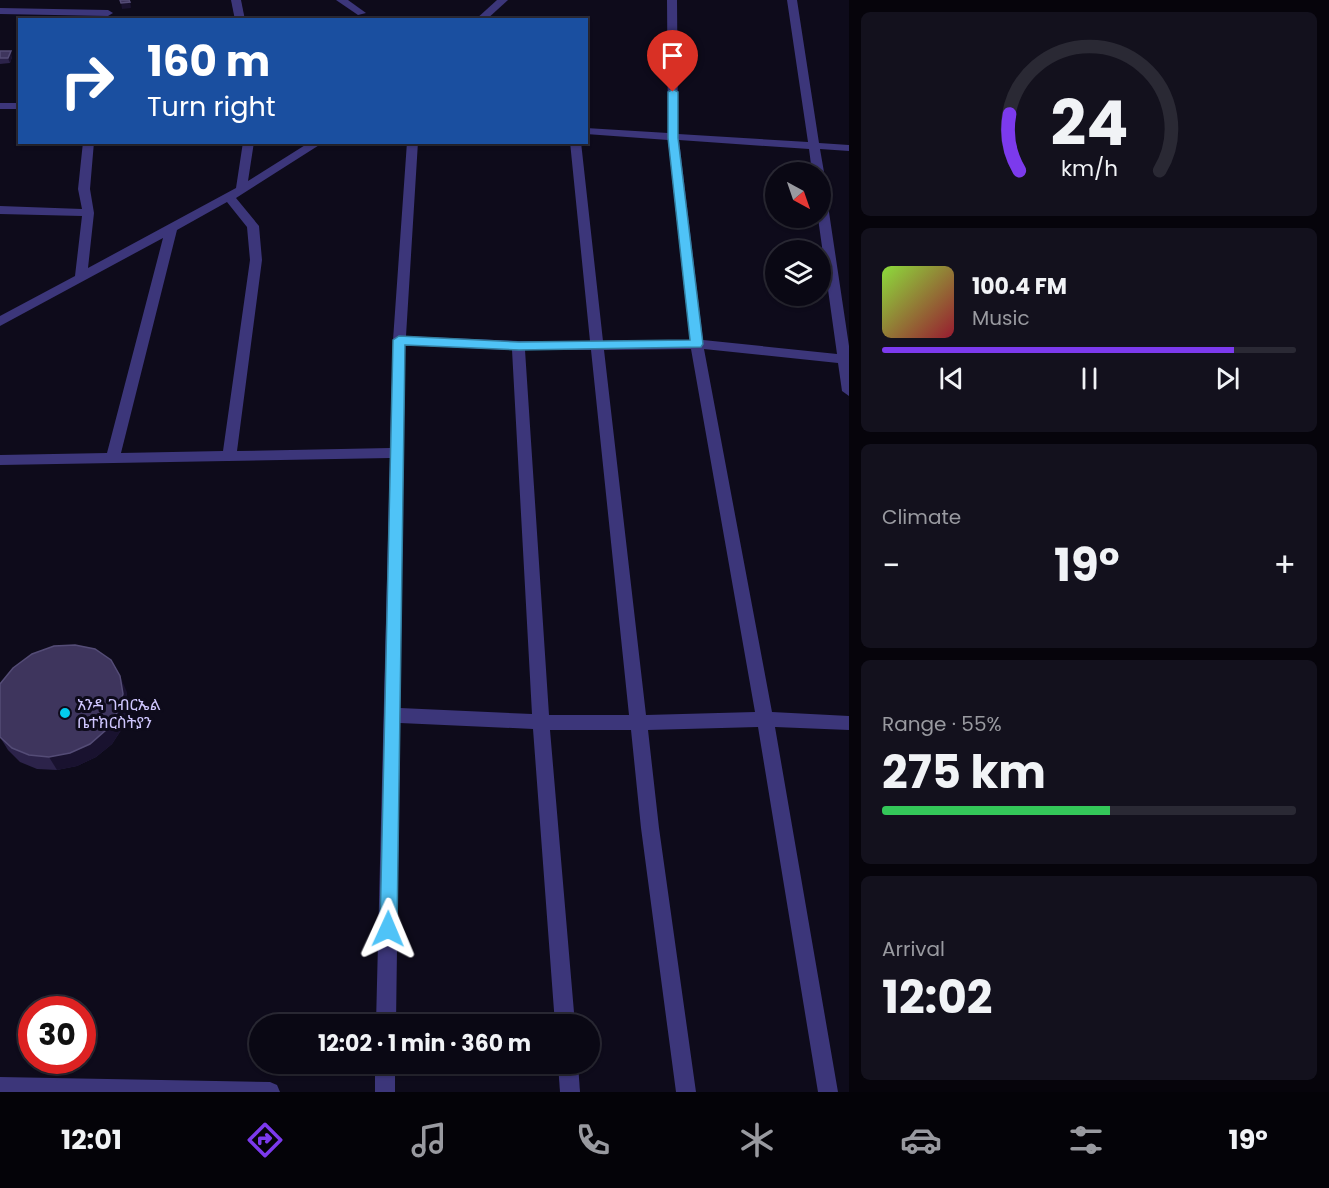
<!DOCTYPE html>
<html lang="en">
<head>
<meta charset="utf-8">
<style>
  body { margin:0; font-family:Poppins,"Noto Sans Ethiopic",sans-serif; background:#13111d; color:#f1f3f6; height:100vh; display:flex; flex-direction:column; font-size:22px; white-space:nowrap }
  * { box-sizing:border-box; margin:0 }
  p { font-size:20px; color:#999aa0 }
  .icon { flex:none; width:33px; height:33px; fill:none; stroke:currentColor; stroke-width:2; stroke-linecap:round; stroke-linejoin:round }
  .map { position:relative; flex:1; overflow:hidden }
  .sheet { display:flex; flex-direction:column; gap:12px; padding:12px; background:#06040b; width:480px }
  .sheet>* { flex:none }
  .hud { position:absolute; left:18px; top:18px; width:570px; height:126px; border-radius:0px; box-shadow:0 2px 4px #0004,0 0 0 2px #2a2934; background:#1a4fa0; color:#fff; overflow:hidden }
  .needle { width:39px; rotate:140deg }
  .controls { position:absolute; left:765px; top:162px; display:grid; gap:12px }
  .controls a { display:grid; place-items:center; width:66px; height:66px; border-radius:50%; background:#0a0814; box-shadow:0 2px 4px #0004,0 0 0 2px #2a2934; font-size:30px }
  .speed { position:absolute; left:18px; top:996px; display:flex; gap:12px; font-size:30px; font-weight:700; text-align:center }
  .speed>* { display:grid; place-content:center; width:78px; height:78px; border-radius:50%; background:#0a0814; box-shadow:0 2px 4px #0004,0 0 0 2px #2a2934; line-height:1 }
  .speed .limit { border:9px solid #d22; background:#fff; color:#111 }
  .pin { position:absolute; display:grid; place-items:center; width:51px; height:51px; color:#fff; margin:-62px -26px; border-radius:50% 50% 50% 0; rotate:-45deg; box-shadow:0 0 6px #0007 }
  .pin .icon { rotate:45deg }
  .me { position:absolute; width:66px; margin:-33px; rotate:1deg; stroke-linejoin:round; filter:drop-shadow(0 0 4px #0008) }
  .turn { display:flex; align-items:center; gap:21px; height:126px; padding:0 30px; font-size:27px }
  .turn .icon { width:78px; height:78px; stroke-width:2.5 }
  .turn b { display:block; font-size:42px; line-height:51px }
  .big { font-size:45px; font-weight:700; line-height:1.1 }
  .sheet .card { flex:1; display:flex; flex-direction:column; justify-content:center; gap:9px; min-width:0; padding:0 21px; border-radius:9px; background:#13111d }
  .sheet .dial { align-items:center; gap:0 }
  .dial svg { height:156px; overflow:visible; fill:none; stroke:#2a2934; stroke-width:7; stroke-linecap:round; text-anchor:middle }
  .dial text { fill:#f1f3f6; stroke:none }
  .song { display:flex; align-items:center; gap:18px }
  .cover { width:72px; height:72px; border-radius:9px; background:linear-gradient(135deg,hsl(90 70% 55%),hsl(350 70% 35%)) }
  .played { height:6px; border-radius:3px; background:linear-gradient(90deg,#7c3aed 85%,#2a2934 85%) }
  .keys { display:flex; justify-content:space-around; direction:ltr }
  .heat { display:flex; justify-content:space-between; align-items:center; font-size:33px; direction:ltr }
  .charge { height:9px; border-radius:4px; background:linear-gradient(90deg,#34c759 55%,#2a2934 0) }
  .trip { position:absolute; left:249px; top:1014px; width:351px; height:60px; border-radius:30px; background:#0a0814; box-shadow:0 2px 4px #0004,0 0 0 2px #2a2934; font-weight:700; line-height:60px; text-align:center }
  .tab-bar { display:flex; height:96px; justify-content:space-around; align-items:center; background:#040308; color:#999aa0 }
  .tab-bar .icon { width:42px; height:42px }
  .tab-bar .on { color:#7c3aed }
  .tab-bar b { font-size:27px; color:#f1f3f6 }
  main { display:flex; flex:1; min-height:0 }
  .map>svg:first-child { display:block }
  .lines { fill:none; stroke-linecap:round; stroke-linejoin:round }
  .minor { fill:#3c367a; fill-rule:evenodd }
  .wall { fill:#2c234a }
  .shaded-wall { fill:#19122f }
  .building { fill:#3e355d; stroke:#544c76; stroke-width:1.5 }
  .route { fill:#4fc3f7; stroke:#337fa1; stroke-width:1.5 }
  .poi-dot { fill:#03cced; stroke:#0e0b1b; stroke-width:2 }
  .labels { text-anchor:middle; stroke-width:6; stroke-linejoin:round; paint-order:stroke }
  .poi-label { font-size:16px; fill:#cfc6fe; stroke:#0e0b1b; text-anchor:start }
</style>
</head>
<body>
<main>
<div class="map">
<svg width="849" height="1092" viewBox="0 0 849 1092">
  <rect width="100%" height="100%" fill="#0e0b1b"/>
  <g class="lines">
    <!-- minor -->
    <g class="minor">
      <path d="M 231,0 L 241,0 L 245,20 L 235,20 Z"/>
      <path d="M 336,0 L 348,0 L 366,13 L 358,15 Z"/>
      <path d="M 497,0 L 508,0 L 486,20 L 475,20 Z"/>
      <path d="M 667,0 L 677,0 L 678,134 L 808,142 L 787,0 L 797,0 L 819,143 L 849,145 L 849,151 L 820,149 L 824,172 L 820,175 L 820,172 L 812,172 L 809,149 L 679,140 L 703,340 L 837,354 L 818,218 L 820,218 L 820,189 L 826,192 L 849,346 L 849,396 L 842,391 L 838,363 L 704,349 L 772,712 L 849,716 L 849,730 L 775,727 L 838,1092 L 818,1092 L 758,727 L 648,730 L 659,828 L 696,1092 L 676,1092 L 641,828 L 631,730 L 550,730 L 575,1024 L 555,1024 L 533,729 L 400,723 L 396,1024 L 376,1024 L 390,458 L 0,465 L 0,455 L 107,453 L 163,238 L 0,326 L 0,316 L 75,276 L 82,216 L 0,214 L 0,206 L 82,209 L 78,189 L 83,142 L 94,142 L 90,189 L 94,213 L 88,268 L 236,188 L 243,142 L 254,142 L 248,181 L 310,142 L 324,142 L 236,198 L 259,226 L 262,260 L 237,451 L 390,448 L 393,340 L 407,142 L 418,142 L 406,336 L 518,341 L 590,341 L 570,142 L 581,142 L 603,341 L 690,340 L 668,140 L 586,134 L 586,128 L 668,133 ZM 227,202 L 247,227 L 250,260 L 223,451 L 121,453 L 177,230 ZM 405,345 L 512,350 L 532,714 L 400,708 ZM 691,349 L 755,712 L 646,715 L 604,350 ZM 525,350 L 591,350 L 629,715 L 549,715 Z"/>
      <path d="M 0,8 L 108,10 L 113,13 L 108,16 L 0,14 Z"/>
      <rect x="0" y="103" width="20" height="6"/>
      <rect x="375" y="1064" width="20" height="28"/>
      <path d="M 558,1064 L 578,1064 L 580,1092 L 560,1092 Z"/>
      <path d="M 0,1077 L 270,1082 L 277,1085 L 280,1092 L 0,1092 Z"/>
    </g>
  </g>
  <!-- wall -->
  <g class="wall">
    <path d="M 0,51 L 12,57 L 10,63 L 0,64 Z"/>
    <path d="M 126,690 L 129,708 L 123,727 L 112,744 L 96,757 L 77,766 L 57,770 L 37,769 L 20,762 L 8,750 L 0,737 Z"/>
  </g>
  <!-- shaded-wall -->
  <g class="shaded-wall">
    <path d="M 130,0 L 131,8 L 122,9 L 121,3 Z"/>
    <path d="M 11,51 L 12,57 L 10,63 L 8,58 Z"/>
    <path d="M 120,676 L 126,690 L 129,708 L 123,727 L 112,744 L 96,757 L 77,766 L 57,770 L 49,757 Z"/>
  </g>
  <!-- building -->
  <g class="building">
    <path d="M 120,0 L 129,0 L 130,2 L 121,3 Z"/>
    <path d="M 0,51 L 11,51 L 8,58 L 0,58 Z"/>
    <path d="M 75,645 L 95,649 L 111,660 L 120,676 L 123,694 L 117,713 L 106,730 L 90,744 L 70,753 L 49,757 L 29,755 L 12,748 L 0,737 L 0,684 L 13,668 L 32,654 L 54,646 Z"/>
  </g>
  <!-- route -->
  <path class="route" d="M 673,89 L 678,92 L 678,138 L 703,344 L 701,347 L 519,350 L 405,345 L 397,929 L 394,935 L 388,938 L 382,935 L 380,929 L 393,340 L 399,336 L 519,342 L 690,340 L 668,138 L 668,92 Z"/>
  <!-- markers -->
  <circle class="poi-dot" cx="65" cy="713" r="6"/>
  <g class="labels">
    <!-- poi labels -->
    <g class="poi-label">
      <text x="77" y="710">አንዳ ገብርኤል<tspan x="77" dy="18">ቤተክርስትያን</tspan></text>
    </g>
  </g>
</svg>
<div class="controls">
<a><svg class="needle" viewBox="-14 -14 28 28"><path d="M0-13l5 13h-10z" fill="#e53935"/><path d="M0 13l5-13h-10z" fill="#999aa0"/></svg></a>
<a><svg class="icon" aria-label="layers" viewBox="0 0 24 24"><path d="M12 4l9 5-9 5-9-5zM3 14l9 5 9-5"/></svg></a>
</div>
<div class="speed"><div class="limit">30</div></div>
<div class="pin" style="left:673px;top:92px;background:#d93025"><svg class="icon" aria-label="arrive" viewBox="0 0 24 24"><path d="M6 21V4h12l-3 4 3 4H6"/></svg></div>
<svg class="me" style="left:388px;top:929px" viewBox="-20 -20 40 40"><path d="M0-17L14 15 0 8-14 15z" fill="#4fc3f7" stroke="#fff" stroke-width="4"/></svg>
<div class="trip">12:02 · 1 min · 360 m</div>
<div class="hud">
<div class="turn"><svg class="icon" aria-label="right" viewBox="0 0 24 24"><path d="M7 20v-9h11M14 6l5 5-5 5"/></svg><div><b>160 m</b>Turn right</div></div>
</div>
</div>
<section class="sheet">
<div class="card dial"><svg viewBox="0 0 100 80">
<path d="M14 69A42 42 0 1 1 86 69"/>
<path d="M14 69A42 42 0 0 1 9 40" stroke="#7c3aed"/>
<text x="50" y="56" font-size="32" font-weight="700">24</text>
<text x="50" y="72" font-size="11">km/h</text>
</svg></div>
<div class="card">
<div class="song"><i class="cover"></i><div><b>100.4 FM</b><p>Music</p></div></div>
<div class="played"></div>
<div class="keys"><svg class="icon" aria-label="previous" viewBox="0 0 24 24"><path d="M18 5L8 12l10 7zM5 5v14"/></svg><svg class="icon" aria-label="pause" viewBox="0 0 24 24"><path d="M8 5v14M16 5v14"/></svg><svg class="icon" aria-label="next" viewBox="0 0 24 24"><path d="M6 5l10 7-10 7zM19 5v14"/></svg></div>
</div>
<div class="card"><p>Climate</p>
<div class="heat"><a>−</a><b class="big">19°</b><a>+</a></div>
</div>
<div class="card"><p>Range · 55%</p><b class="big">275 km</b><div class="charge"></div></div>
<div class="card"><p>Arrival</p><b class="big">12:02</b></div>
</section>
</main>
<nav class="tab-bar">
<b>12:01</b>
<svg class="icon on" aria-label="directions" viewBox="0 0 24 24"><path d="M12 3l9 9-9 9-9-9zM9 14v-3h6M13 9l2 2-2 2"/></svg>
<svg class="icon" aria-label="music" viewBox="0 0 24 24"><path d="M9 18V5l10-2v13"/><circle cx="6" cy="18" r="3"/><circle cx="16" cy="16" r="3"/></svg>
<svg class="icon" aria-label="phone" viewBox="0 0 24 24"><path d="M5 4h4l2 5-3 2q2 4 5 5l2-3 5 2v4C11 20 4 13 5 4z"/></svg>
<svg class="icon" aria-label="climate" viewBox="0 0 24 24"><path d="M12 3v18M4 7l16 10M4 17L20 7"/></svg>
<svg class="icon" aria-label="car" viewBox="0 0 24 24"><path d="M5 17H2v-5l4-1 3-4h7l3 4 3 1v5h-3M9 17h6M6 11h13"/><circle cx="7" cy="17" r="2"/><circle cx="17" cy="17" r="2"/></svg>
<svg class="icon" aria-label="filters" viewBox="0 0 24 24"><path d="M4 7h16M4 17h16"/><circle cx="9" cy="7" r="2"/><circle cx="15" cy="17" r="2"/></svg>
<b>19°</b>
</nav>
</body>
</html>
